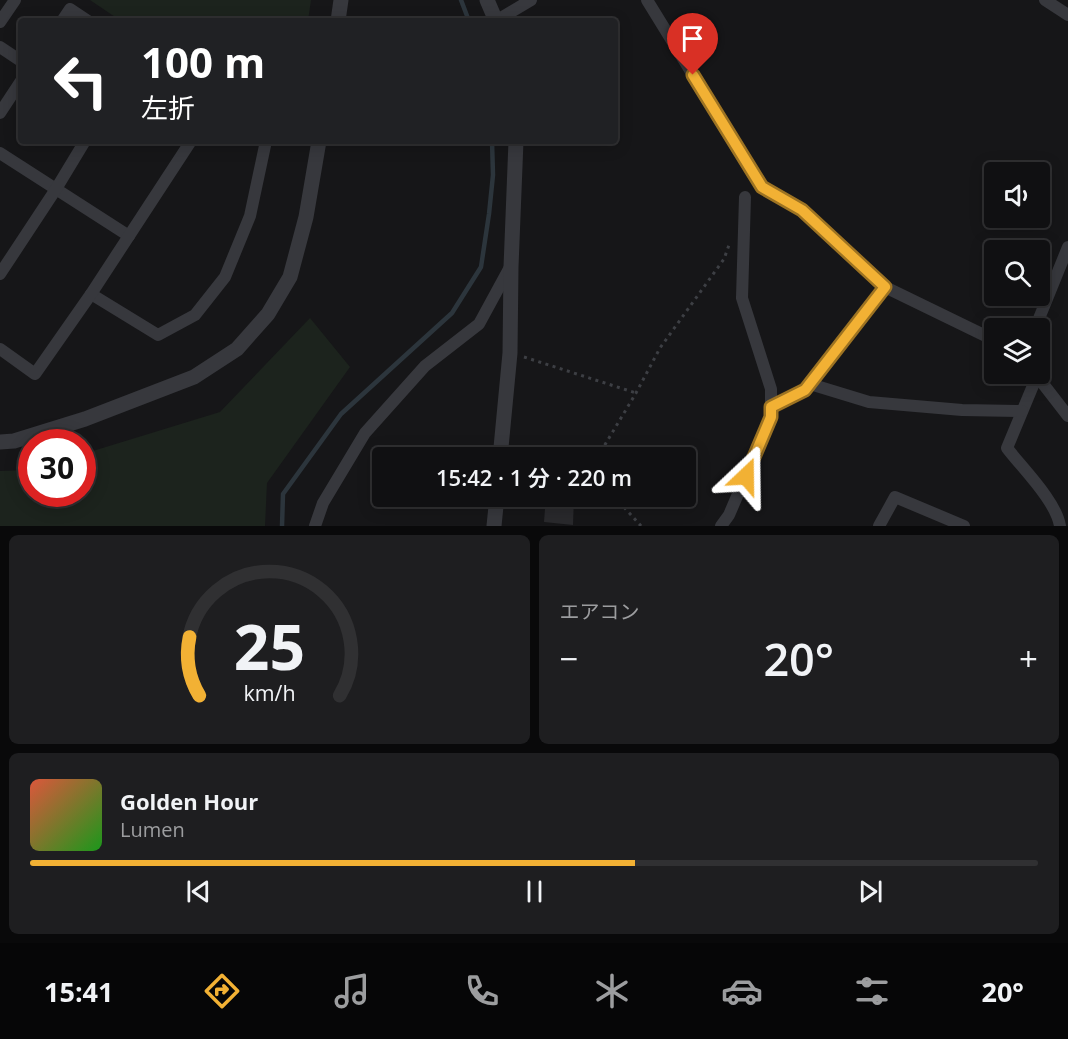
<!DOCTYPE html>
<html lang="ja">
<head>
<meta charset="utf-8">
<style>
  body { margin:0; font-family:"Open Sans","Noto Sans JP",sans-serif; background:#1e1e20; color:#f1f3f6; height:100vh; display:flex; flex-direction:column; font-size:22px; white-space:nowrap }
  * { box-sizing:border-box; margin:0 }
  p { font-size:20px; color:#9c9d9f }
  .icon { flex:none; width:33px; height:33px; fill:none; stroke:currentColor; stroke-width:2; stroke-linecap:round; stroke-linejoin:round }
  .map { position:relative; height:526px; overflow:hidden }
  .sheet { display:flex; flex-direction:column; gap:9px; padding:9px; background:#09090a; flex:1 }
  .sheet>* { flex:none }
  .top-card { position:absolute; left:18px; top:18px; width:600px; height:126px; border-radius:6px; box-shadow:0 3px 15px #0003,0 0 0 2px #303032; background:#202124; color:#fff; overflow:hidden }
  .controls { position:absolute; left:984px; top:162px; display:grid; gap:12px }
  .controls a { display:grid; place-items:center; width:66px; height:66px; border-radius:6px; background:#101012; box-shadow:0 3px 15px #0003,0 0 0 2px #303032; font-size:30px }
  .speed { position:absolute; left:18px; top:429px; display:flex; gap:12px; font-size:30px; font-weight:700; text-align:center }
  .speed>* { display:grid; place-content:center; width:78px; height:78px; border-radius:50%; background:#101012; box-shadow:0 3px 15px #0003,0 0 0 2px #303032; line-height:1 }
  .speed .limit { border:9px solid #d22; background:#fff; color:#111 }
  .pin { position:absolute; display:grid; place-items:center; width:51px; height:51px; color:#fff; margin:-62px -26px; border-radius:50% 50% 50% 0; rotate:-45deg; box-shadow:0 0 6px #0007 }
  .pin .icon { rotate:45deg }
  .me { position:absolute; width:66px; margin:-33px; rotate:23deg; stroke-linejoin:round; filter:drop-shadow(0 0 4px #0008) }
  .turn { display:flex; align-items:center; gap:21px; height:126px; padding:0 24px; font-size:27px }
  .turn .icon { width:78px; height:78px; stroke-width:2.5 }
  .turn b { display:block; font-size:42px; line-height:51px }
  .big { font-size:45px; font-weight:600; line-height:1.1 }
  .sheet .tile { flex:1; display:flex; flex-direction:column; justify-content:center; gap:9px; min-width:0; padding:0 21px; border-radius:9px; background:#1e1e20 }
  .sheet .dial { align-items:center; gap:0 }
  .dial svg { height:156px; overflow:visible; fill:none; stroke:#303032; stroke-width:7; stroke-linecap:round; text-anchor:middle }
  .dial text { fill:#f1f3f6; stroke:none }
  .song { display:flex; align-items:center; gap:18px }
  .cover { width:72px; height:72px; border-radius:9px; background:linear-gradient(135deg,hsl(10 70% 55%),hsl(120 70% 35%)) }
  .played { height:6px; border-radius:3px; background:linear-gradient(90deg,#f2b134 60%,#303032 60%) }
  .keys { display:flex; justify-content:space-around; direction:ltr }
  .heat { display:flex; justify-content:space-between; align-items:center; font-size:33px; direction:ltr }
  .sheet .tiles { flex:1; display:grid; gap:9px; grid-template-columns:1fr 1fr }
  .tile:last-child { grid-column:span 2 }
  .trip { position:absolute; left:372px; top:447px; width:324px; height:60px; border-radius:6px; background:#101012; box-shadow:0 3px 15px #0003,0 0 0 2px #303032; font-weight:600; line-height:60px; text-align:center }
  .tabs { display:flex; height:96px; justify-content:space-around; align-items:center; background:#060607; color:#9c9d9f }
  .tabs .icon { width:42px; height:42px }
  .tabs .on { color:#f2b134 }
  .tabs b { font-size:27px; color:#f1f3f6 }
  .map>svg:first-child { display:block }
  .green { fill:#1c231d }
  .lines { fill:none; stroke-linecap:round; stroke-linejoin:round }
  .stream { stroke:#2c353c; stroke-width:4.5 }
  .building { fill:#29292c }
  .path { stroke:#3d3f44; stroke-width:3; stroke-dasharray:3 4.5; stroke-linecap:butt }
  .minor { stroke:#37383d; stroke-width:12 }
  .tertiary { stroke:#37383d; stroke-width:15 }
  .route-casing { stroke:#9d7322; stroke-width:15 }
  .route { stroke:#f2b134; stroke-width:10 }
</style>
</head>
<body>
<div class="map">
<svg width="1068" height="526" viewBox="0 0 1068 526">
  <rect width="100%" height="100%" fill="#161618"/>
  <!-- green -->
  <g class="green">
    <path d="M 90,0 L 311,0 L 308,21 L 121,21 Z"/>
    <path d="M 310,318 L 350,367 L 267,483 L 265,526 L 0,526 L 0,471 L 31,470 L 32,494 L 82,494 L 83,454 L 220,412 Z"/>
  </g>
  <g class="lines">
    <!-- stream -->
    <g class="stream">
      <path d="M 461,0 L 469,21"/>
      <path d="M 282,526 L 283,494 L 341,414 L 452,313 L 481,267 L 489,214 L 493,175 L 492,141"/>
    </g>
  </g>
  <!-- building -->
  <path class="building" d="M 546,496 L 574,496 L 573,525 L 544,522 Z"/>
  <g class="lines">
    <!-- path -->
    <g class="path">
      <path d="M 524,357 L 636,393"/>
      <path d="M 597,458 L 636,393 L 660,348 L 724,259 L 729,245"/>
      <path d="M 614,496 L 641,526"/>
    </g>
    <!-- minor -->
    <g class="minor">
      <path d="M 647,0 L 762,187 L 802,210 L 885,287 L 994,340"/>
      <path d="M 1045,0 L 1068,15"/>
      <path d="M 62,21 L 70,9 L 88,21"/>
      <path d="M 496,21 L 531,0"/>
      <path d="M 0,22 L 15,0"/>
      <path d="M 0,47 L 21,61"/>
      <path d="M 0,113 L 21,81"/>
      <path d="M 0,153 L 129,236"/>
      <path d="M 0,274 L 56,189 L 85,141"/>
      <path d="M 91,294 L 158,335 L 195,315 L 225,277 L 250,216 L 266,141"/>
      <path d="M 1031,328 L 1038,321 L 1068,247"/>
      <path d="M 0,349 L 35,374 L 91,294 L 191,141"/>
      <path d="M 1035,374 L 1037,376 L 1007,448 C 1023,469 1056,501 1060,526"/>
      <path d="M 1037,376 L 1068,416"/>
      <path d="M 810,384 L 869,402 L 962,410 L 1022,411"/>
      <path d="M 771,407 L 805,390 L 885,287"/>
      <path d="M 315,526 L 323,503 L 365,433 L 425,366 L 479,324 L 510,267"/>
      <path d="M 721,526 L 729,515 L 771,417 L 771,389 L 742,298 L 745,197"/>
      <path d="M 879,526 L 895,497 L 964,526"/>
    </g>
    <!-- tertiary -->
    <g class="tertiary">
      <path d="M 487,0 L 496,21"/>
      <path d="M 338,21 L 341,0"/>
      <path d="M 0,442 L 14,441 L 85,419 L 194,377 L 237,349 L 268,314 L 290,277 L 306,217 L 319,141"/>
      <path d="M 500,458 L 510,353 L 511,267 L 516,141"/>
      <path d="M 494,526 L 497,496"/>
    </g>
  </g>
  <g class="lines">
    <defs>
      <path id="route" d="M 693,75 L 762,187 L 802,210 L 885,287 L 805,390 L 771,407 L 771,417 L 746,476"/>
    </defs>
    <!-- route casing -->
    <use href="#route" class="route-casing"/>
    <!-- route -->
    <use href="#route" class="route"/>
  </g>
</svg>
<div class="controls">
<a><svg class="icon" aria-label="sound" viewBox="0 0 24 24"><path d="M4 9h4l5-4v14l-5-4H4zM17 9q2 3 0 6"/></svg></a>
<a><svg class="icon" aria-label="search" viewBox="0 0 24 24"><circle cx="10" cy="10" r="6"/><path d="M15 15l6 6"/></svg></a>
<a><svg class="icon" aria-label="layers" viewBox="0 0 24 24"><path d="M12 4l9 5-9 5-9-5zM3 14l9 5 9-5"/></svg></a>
</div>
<div class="speed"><div class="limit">30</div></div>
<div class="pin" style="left:693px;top:75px;background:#d93025"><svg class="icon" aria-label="arrive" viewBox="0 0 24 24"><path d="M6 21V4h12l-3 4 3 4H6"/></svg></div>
<svg class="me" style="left:746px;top:476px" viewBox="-20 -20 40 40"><path d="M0-17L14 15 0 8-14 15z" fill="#f2b134" stroke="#fff" stroke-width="4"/></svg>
<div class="trip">15:42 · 1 分 · 220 m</div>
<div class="top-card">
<div class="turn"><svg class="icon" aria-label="left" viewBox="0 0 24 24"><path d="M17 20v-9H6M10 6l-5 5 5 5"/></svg><div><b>100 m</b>左折</div></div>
</div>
</div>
<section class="sheet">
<div class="tiles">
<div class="tile dial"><svg viewBox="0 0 100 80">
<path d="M14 69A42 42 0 1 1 86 69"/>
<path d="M14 69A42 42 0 0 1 9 39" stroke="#f2b134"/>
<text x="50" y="56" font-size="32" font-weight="700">25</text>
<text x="50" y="72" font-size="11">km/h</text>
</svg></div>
<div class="tile"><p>エアコン</p>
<div class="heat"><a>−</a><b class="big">20°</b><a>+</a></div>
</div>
<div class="tile">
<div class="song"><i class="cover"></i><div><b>Golden Hour</b><p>Lumen</p></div></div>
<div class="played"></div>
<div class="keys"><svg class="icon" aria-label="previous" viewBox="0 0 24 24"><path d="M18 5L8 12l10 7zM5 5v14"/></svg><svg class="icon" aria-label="pause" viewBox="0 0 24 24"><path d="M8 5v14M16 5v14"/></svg><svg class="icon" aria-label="next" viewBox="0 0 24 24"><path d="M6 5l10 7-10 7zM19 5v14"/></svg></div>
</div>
</div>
</section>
<nav class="tabs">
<b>15:41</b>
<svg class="icon on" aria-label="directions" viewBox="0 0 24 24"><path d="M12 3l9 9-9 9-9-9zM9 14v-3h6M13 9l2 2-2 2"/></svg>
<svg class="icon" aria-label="music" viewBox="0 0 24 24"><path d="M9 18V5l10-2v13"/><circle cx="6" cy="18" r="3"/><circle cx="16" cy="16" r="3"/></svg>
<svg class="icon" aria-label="phone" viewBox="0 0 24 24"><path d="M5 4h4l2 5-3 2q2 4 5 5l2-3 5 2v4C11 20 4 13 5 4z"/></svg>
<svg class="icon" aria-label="climate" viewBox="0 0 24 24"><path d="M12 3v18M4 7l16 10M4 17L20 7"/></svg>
<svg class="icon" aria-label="car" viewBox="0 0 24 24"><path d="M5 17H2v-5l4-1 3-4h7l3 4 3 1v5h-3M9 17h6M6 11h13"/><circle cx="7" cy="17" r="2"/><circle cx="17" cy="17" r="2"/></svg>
<svg class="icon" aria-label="filters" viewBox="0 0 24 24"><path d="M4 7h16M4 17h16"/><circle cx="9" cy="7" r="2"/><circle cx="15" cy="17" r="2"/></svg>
<b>20°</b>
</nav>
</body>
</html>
